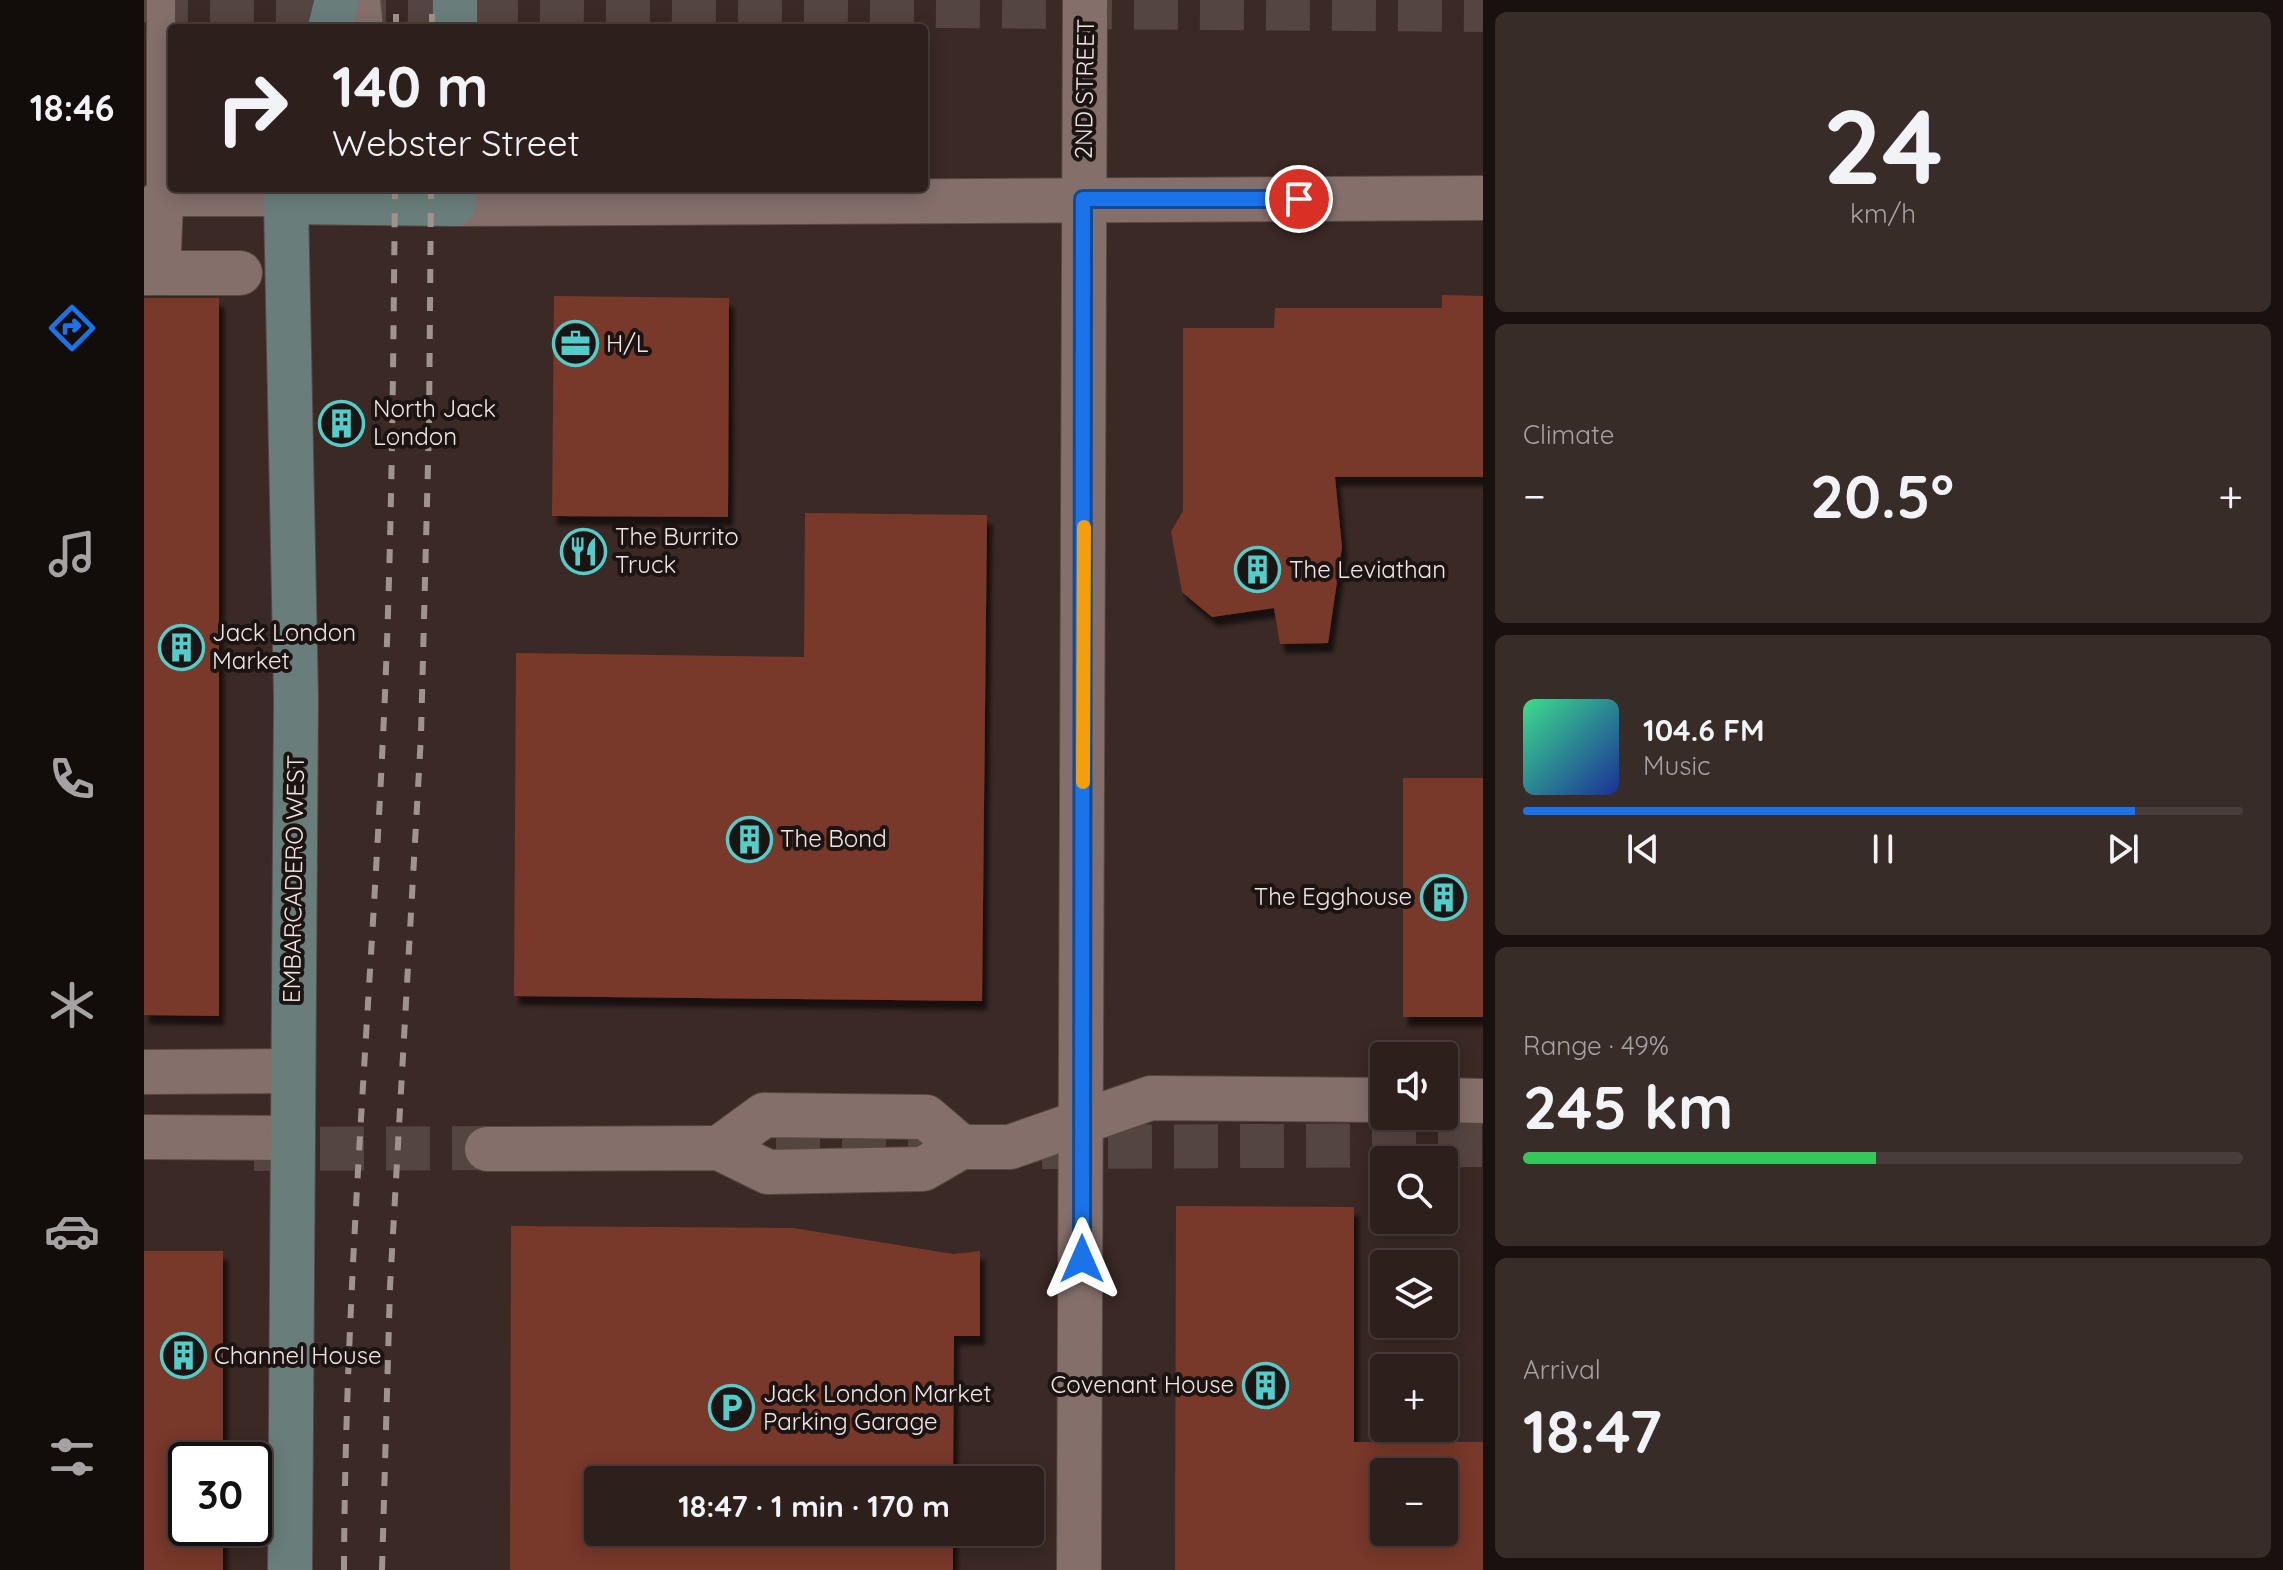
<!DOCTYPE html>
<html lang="en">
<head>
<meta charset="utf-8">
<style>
  body { margin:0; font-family:Quicksand,sans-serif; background:#382c29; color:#f1f3f6; height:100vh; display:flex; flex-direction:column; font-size:30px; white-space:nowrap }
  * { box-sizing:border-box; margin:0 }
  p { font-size:26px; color:#a6a2a3 }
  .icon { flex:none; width:44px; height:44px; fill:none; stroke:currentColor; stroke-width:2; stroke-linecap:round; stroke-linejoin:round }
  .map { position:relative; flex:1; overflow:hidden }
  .side { display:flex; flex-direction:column; gap:12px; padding:12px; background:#18110f; width:800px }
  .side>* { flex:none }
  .guide { position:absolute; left:24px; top:24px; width:760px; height:168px; border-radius:8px; box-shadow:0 4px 20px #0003,0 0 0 2px #483d3b; background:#2c1f1c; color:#f1f3f6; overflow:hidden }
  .controls { position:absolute; left:1226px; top:1042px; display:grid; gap:16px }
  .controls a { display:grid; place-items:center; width:88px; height:88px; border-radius:8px; background:#2c1f1c; box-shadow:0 4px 20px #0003,0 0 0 2px #483d3b; font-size:40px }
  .speed { position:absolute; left:24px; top:1442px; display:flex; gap:16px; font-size:40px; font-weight:700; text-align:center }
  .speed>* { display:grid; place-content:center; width:104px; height:104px; border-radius:50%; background:#2c1f1c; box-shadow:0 4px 20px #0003,0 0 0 2px #483d3b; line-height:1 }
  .speed .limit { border:4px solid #111; border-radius:12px; background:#fff; color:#111 }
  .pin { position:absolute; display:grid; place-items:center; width:68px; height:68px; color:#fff; margin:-34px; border:4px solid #fff; border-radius:50%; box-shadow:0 2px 8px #0007 }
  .me { position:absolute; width:88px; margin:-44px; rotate:0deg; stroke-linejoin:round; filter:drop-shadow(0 0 6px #0008) }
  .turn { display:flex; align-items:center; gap:28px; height:168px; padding:0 32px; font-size:36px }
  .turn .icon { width:104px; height:104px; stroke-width:2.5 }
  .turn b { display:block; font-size:56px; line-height:68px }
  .big { font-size:60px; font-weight:700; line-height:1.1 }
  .side .card { flex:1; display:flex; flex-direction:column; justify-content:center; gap:12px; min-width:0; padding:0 28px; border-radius:12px; background:#382c29 }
  .side .dial { align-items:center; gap:0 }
  .dial b { font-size:104px; line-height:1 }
  .song { display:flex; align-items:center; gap:24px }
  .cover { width:96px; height:96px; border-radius:12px; background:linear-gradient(135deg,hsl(150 70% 55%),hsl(230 70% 35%)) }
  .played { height:8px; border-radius:4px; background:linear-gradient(90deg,#1a73e8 85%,#483d3b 85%) }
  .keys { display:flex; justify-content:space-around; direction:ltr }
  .heat { display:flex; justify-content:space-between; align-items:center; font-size:44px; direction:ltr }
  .charge { height:12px; border-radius:6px; background:linear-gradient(90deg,#34c759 49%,#483d3b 0) }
  .trip { position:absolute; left:440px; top:1466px; width:460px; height:80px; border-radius:8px; background:#2c1f1c; box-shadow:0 4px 20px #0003,0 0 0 2px #483d3b; font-weight:700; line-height:80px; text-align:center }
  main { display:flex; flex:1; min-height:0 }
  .tabs { display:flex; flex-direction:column; width:144px; justify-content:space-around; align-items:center; background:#120c0b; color:#a6a2a3 }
  .tabs .icon { width:56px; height:56px }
  .tabs .selected { color:#1a73e8 }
  .tabs b { font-size:36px; color:#f1f3f6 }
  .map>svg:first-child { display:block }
  .building { fill:#78392b; fill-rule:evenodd; filter:url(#shadow) }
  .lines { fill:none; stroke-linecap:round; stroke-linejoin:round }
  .primary-tunnel { stroke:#554541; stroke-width:44; stroke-dasharray:44 22; stroke-linecap:butt }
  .lane-casing { stroke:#564845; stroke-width:30 }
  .street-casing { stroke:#564845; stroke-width:46 }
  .secondary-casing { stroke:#564845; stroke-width:46 }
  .lane { stroke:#846f6b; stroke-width:28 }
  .street { stroke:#846f6b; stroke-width:44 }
  .secondary { stroke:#697e7a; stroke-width:44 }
  .rail { stroke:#a0938f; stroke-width:6; stroke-dasharray:14 14; stroke-linecap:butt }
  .route-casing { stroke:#114b97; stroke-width:20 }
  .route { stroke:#1a73e8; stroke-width:14 }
  .slow { stroke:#f59e0b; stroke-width:14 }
  .labels { text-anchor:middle; stroke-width:8; stroke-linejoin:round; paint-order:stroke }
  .street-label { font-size:24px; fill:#f0e5e2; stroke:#1b1412 }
  .poi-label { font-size:24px; fill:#f0e5e2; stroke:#1b1412; text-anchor:start }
</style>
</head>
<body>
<main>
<nav class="tabs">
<b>18:46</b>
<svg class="icon selected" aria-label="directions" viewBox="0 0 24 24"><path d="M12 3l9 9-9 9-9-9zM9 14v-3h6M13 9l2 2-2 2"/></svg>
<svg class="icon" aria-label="music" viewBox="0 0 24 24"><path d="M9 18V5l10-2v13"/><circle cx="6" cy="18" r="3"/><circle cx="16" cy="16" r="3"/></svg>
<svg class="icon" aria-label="phone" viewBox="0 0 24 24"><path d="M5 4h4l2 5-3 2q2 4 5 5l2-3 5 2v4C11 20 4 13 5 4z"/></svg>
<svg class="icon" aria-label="climate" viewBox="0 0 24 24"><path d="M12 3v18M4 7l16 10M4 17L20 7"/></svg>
<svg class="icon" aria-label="car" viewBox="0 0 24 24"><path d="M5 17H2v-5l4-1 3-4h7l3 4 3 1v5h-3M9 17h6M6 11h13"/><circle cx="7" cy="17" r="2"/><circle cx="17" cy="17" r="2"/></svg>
<svg class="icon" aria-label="filters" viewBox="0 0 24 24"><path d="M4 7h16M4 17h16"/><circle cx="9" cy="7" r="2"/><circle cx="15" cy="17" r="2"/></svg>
</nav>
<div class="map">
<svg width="1339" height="1570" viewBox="0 0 1339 1570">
  <defs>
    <filter id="shadow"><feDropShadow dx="5" dy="9" stdDeviation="2" flood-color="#0009"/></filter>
  </defs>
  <rect width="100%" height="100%" fill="#3a2925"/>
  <!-- building -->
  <g class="building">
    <path d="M 1298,295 L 1339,296 L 1339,477 L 1191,477 L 1198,547 L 1184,643 L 1136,644 L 1130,608 L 1068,617 L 1038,592 L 1027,532 L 1039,511 L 1039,328 L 1130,328 L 1131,308 L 1298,308 Z"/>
    <path d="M 410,296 L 585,298 L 584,517 L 408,516 Z"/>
    <path d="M 0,298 L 75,298 L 75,1016 L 0,1015 Z"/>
    <path d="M 661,513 L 843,515 L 838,1001 L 370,996 L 372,653 L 660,657 Z"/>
    <rect x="1259" y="778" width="80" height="239"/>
    <path d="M 1032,1206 L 1210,1207 L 1210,1442 L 1339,1442 L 1339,1570 L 1031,1570 ZM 1240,1472 L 1300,1472 L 1300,1532 L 1240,1532 Z"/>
    <path d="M 367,1226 L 649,1228 L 809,1254 L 836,1251 L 836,1336 L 810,1336 L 809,1480 L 454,1480 L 454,1532 L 809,1532 L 809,1570 L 366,1570 Z"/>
    <path d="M 0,1251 L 79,1251 L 79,1460 L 42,1460 L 42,1528 L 79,1528 L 79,1570 L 0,1570 Z"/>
  </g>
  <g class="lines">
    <!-- primary-tunnel -->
    <g class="primary-tunnel">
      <path d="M 0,0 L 1339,10"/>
      <path d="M 898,1147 L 1339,1145"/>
      <path d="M 566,1148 L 826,1147"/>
      <path d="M 110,1149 L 382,1148"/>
    </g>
    <defs>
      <path id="lane" d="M 17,0 L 17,202 L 142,202"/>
      <g id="street">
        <path d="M 214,0 L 217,28"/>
        <path d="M 310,204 L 1339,198"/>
        <path d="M 0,273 L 96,273"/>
        <path d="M 14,273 L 17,202"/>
        <path d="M 0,1072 L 148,1071"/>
        <path d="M 1300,1100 L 1339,1101"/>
        <path d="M 0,1137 L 149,1138"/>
        <path d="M 575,1148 L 620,1115 L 782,1117 L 817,1147"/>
        <path d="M 343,1149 L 575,1148 L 624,1172 L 779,1169 L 817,1147 L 866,1147 L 1007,1098 L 1240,1100"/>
        <path d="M 935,1570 L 941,0"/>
      </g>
      <g id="secondary">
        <path d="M 186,28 L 193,0"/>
        <path d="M 311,28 L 311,0"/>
        <path d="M 145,188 L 142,202 L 152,698 L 146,1570"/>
        <path d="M 142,202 L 310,204 L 310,188"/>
      </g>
    </defs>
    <!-- lane casing -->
    <use href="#lane" class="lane-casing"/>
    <!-- street casing -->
    <use href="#street" class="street-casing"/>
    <!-- secondary casing -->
    <use href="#secondary" class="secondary-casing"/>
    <!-- lane -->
    <use href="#lane" class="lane"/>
    <!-- street -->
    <use href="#street" class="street"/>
    <!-- secondary -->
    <use href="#secondary" class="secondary"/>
    <!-- rail -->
    <g class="rail">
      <path d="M 252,28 L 252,0"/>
      <path d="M 288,28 L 288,0"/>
      <path d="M 200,1570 C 201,1292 226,1014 239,737 C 248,554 249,371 251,188"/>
      <path d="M 238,1570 L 246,1287 L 277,735 L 285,426 L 287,188"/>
    </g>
  </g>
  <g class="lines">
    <defs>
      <path id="route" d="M 938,1259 L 939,199 L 1155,199"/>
    </defs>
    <!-- route casing -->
    <use href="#route" class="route-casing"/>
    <!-- route -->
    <use href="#route" class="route"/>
    <!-- slow -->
    <path class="slow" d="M 939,782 L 940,527"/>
  </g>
  <!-- icons -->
  <defs>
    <symbol id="office-ring" viewBox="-11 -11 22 22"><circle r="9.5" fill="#1b1412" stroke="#53cdc9" stroke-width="1.5"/><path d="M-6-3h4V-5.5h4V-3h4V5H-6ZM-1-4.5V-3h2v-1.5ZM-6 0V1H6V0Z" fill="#53cdc9"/></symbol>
    <symbol id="building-ring" viewBox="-11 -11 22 22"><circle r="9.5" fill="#1b1412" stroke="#53cdc9" stroke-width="1.5"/><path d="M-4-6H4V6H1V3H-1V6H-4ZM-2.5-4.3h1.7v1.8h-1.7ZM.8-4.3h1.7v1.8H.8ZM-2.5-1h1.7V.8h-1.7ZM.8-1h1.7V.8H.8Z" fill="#53cdc9"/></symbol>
    <symbol id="restaurant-ring" viewBox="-11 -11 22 22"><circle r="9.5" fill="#1b1412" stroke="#53cdc9" stroke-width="1.5"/><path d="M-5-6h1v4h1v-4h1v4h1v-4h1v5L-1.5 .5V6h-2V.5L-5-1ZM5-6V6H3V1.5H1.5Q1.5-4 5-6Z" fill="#53cdc9"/></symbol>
    <symbol id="parking-ring" viewBox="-11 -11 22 22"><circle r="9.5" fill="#1b1412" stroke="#53cdc9" stroke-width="1.5"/><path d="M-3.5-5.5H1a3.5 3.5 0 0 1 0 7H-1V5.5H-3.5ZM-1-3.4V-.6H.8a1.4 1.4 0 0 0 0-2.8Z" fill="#53cdc9"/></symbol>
  </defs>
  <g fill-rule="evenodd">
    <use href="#office-ring" x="406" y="318" width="51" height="51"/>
    <use href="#building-ring" x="172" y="398" width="51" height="51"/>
    <use href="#restaurant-ring" x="414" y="526" width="51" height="51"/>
    <use href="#building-ring" x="1088" y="544" width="51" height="51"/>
    <use href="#building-ring" x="12" y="622" width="51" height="51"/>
    <use href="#building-ring" x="580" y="814" width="51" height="51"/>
    <use href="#building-ring" x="1274" y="872" width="51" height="51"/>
    <use href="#building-ring" x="14" y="1330" width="51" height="51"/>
    <use href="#building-ring" x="1096" y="1360" width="51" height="51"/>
    <use href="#parking-ring" x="562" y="1382" width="51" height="51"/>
  </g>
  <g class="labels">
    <!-- street labels -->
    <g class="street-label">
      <text transform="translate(941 89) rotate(-89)" y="8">2ND STREET</text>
      <text transform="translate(150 879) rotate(-89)" y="8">EMBARCADERO WEST</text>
    </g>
    <!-- poi labels -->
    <g class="poi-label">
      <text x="462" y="352">H/L</text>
      <text x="229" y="417">North Jack<tspan x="229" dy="28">London</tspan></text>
      <text x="471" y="545">The Burrito<tspan x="471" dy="28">Truck</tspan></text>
      <text x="1145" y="578">The Leviathan</text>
      <text x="68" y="641">Jack London<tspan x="68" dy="28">Market</tspan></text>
      <text x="636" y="847">The Bond</text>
      <text x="1268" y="905" text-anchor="end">The Egghouse</text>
      <text x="70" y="1364">Channel House</text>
      <text x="1090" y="1393" text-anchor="end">Covenant House</text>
      <text x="619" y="1402">Jack London Market<tspan x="619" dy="28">Parking Garage</tspan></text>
    </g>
  </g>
</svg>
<div class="controls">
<a><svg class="icon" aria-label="sound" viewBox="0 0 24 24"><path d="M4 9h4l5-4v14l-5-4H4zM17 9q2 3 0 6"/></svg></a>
<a><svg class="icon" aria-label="search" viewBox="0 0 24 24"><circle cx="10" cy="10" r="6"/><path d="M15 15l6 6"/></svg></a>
<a><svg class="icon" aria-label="layers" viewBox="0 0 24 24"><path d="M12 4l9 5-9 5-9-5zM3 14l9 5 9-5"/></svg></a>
<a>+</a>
<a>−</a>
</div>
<div class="speed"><div class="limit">30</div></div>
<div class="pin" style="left:1155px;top:199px;background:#d93025"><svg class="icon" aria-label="arrive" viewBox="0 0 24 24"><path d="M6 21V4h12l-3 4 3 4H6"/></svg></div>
<svg class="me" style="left:938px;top:1259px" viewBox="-20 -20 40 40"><path d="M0-17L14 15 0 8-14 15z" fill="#1a73e8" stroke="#fff" stroke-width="4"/></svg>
<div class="trip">18:47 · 1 min · 170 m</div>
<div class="guide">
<div class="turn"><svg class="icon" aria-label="right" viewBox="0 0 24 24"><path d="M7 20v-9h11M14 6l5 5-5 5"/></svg><div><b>140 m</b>Webster Street</div></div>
</div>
</div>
<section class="side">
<div class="card dial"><b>24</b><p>km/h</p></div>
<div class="card"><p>Climate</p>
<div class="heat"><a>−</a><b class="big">20.5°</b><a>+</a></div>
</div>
<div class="card">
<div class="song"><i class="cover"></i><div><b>104.6 FM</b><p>Music</p></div></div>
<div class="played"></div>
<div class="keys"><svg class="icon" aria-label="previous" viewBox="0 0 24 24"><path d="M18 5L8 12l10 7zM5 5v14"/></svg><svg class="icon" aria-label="pause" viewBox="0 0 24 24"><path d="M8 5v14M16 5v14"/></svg><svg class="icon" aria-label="next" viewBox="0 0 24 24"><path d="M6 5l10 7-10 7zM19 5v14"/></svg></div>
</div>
<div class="card"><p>Range · 49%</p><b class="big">245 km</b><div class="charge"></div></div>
<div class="card"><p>Arrival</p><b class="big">18:47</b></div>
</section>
</main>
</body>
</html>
